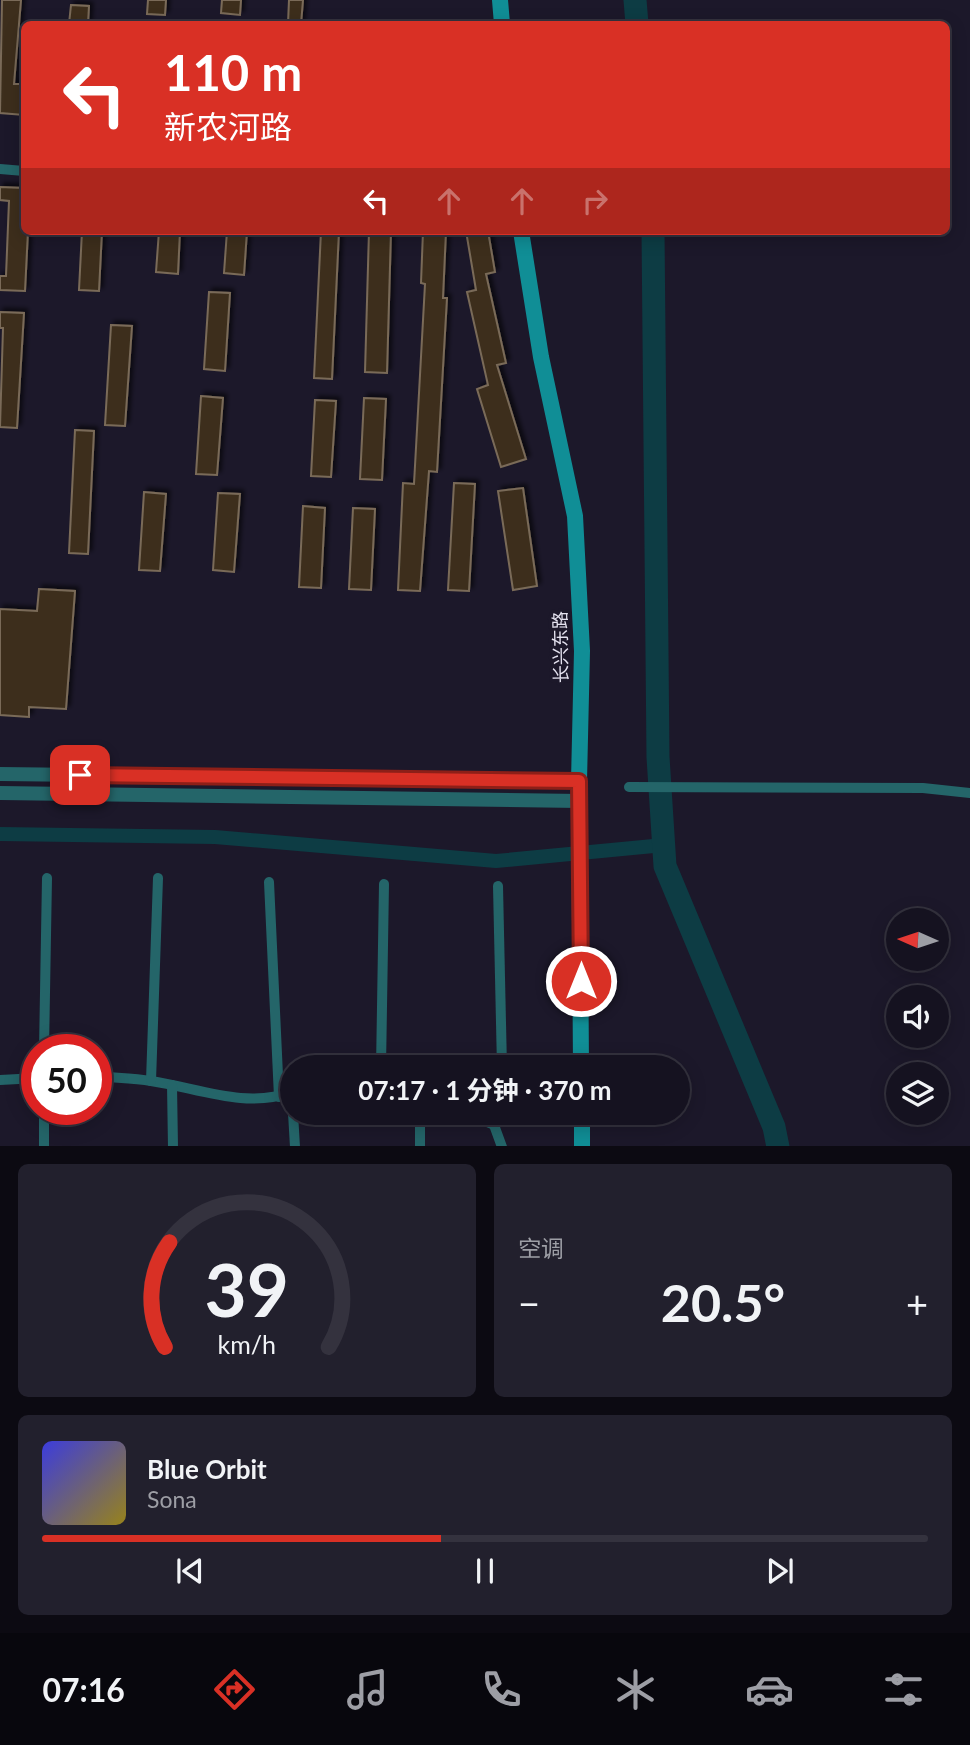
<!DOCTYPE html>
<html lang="zh">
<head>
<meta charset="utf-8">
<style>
  body { margin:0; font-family:Lato,"Noto Sans SC",sans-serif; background:#22202d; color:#f1f3f6; height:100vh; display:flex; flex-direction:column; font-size:26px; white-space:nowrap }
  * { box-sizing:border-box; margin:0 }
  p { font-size:23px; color:#9d9ea5 }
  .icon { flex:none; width:38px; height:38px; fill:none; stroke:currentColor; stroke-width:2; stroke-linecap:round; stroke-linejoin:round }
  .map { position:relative; height:1146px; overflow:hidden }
  .drawer { display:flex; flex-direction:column; gap:18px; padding:18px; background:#0c0a12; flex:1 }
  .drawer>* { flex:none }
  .hud { position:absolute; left:21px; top:21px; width:929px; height:214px; border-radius:10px; box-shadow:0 4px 18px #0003,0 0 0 2px #34323e; background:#d93025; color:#fff; overflow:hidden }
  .needle { width:46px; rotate:273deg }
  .fabs { position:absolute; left:886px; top:908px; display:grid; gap:14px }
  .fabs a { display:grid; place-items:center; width:63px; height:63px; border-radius:50%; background:#151220; box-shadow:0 4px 18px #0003,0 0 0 2px #34323e; font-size:35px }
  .speed { position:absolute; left:21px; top:1034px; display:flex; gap:14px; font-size:35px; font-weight:700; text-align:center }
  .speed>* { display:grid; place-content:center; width:91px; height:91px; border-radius:50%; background:#151220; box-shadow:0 4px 18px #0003,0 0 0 2px #34323e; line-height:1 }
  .speed .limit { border:10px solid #d22; background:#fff; color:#111 }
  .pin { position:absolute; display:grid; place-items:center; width:60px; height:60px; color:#fff; margin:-30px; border-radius:14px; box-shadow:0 4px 10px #0006 }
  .me { position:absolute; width:77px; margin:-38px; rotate:0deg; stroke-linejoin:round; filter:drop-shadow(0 0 5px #0008) }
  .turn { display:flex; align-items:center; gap:24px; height:147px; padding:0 28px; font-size:32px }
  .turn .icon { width:91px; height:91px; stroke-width:2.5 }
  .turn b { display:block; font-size:49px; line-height:60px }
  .lanes { display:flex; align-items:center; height:66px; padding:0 28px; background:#0003; justify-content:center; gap:35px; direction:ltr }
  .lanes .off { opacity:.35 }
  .big { font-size:52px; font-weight:700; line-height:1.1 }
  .drawer .widget { flex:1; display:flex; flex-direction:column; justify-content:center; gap:10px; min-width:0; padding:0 24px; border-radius:10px; background:#22202d }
  .drawer .dial { align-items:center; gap:0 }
  .dial svg { height:182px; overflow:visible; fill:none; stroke:#34323e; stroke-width:7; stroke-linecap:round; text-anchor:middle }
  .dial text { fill:#f1f3f6; stroke:none }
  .song { display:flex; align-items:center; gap:21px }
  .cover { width:84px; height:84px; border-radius:10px; background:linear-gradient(135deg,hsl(240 70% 55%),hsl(50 70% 35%)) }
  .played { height:7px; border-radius:4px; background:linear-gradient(90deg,#d93025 45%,#34323e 45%) }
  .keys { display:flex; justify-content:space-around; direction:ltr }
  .heat { display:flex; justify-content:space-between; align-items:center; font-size:38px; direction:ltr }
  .drawer .tiles { flex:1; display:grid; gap:18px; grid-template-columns:1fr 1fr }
  .widget:last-child { grid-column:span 2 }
  .trip { position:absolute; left:280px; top:1055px; width:410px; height:70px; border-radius:35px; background:#151220; box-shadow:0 4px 18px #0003,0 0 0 2px #34323e; font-weight:700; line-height:70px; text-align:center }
  .tabs { display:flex; height:112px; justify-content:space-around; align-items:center; background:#08070d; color:#9d9ea5 }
  .tabs .icon { width:49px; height:49px }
  .tabs .on { color:#d93025 }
  .tabs b { font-size:32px; color:#f1f3f6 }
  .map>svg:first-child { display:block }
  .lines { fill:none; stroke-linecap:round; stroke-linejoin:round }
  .canal { stroke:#0d3c44; stroke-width:14 }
  .river { stroke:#0d3c44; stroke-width:23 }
  .building { fill:#3c2f1e; stroke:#7a6b58; stroke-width:2; filter:url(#shadow) }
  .minor { stroke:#246569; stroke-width:10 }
  .tertiary { stroke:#246569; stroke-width:14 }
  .secondary { stroke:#108e96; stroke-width:16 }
  .route-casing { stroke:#8d1f18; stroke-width:18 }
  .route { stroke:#d93025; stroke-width:12 }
  .labels { text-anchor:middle; stroke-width:7; stroke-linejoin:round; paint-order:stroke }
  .street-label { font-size:18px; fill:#e5e3f0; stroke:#1c182a }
</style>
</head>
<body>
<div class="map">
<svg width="970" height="1147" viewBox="0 0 970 1147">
  <defs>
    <filter id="shadow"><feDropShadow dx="3.5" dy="-3.5" stdDeviation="2" flood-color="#0009"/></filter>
  </defs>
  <rect width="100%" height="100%" fill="#1c182a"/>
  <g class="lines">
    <!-- canal -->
    <path class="canal" d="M 0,834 L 215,837 L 496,861 L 664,845"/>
    <!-- river -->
    <g class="river">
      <path d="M 635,0 L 637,24"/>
      <path d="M 653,231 L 658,757 L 665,866 L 774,1127 L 778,1147"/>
    </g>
  </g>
  <!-- building -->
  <g class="building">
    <path d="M 2,0 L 21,0 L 14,84 L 24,84 L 24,115 L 0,113 Z"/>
    <path d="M 148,0 L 166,0 L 165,15 L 147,14 Z"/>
    <path d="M 222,0 L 241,0 L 240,15 L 221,13 Z"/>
    <path d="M 289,0 L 303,0 L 301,24 L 288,24 Z"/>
    <path d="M 71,5 L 89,6 L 88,24 L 69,24 Z"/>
    <path d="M 0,187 L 24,188 L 24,231 L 28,231 L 25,291 L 0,290 L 0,276 L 6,276 L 9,201 L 0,200 Z"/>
    <path d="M 82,231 L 102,231 L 99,291 L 79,290 Z"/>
    <path d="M 159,231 L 180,231 L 178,274 L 156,272 Z"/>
    <path d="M 227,231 L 247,231 L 244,275 L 224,273 Z"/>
    <path d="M 321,231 L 339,231 L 332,379 L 314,378 Z"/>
    <path d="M 369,231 L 391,231 L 387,373 L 365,372 Z"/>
    <path d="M 423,231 L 446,231 L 443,298 L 447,298 L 437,472 L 429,471 L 420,591 L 398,590 L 403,483 L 414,484 L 425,284 L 421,283 Z"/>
    <path d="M 466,231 L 488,231 L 495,272 L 486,274 L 506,363 L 497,365 L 526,459 L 501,467 L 477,389 L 488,385 L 467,292 L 476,290 Z"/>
    <path d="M 209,292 L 230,293 L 225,371 L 204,369 Z"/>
    <path d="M 0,312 L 24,313 L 17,428 L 0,427 L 3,328 L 0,328 Z"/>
    <path d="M 111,325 L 132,326 L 125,426 L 105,425 Z"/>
    <path d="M 201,396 L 223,398 L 217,475 L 196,474 Z"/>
    <path d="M 364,398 L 386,399 L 382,480 L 360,479 Z"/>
    <path d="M 315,400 L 336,401 L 331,477 L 311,476 Z"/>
    <path d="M 75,430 L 94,431 L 88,554 L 69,553 Z"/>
    <path d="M 454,483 L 475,484 L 469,591 L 448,590 Z"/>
    <path d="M 523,488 L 537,586 L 513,590 L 498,491 Z"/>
    <path d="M 144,492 L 166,494 L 160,571 L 139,570 Z"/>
    <path d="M 218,493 L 240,494 L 234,572 L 213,570 Z"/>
    <path d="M 303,506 L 325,508 L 321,588 L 299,587 Z"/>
    <path d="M 353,508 L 375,509 L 371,590 L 349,589 Z"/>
    <path d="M 39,589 L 75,591 L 66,709 L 29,707 L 29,717 L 0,715 L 0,609 L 37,611 Z"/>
  </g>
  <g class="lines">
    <!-- minor -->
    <g class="minor">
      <path d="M 0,169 L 24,171"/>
      <path d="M 629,787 L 923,788 L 970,793"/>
      <path d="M 269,882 L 279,1097"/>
      <path d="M 498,886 L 502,1068"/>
      <path d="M 44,1050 L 47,878"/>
      <path d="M 381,1068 L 384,884"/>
      <path d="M 96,1076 C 114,1078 133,1078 151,1081 C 198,1088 245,1109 292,1092"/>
      <path d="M 0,1080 L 37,1078"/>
      <path d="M 151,1081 L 158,878"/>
      <path d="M 172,1085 L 173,1147"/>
      <path d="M 44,1110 L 44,1147"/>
      <path d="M 293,1113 L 295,1147"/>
      <path d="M 420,1113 L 420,1147"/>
      <path d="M 466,1113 L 494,1125 L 502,1147"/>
    </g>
    <!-- tertiary -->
    <g class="tertiary">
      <path d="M 0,774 L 579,781"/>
      <path d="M 0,793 L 580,801"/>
    </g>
    <!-- secondary -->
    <g class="secondary">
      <path d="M 500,0 L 502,24"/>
      <path d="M 521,231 L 541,357 L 575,516 L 582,651 L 579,781 L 581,1068"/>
      <path d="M 582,1113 L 582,1147"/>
    </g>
  </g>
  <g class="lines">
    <defs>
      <path id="route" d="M 80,775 L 579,781 L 581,981"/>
    </defs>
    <!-- route casing -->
    <use href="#route" class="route-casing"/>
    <!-- route -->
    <use href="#route" class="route"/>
  </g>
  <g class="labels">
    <!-- street labels -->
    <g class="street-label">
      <text transform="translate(561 647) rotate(-91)" y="6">长兴东路</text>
    </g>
  </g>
</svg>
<div class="fabs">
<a><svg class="needle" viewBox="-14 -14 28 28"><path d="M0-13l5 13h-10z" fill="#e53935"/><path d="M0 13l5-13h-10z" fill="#9d9ea5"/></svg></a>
<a><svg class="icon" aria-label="sound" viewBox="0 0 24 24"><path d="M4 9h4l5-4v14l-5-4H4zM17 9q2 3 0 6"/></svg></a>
<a><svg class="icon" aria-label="layers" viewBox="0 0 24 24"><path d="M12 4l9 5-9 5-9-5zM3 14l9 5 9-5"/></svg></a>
</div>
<div class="speed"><div class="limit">50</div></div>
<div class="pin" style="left:80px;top:775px;background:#d93025"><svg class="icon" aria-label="arrive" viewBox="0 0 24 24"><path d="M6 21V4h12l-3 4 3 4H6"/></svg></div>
<svg class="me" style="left:581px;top:981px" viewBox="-20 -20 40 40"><circle r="17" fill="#d93025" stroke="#fff" stroke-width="3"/><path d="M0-11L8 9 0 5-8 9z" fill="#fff"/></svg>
<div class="trip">07:17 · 1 分钟 · 370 m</div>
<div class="hud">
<div class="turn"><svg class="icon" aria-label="left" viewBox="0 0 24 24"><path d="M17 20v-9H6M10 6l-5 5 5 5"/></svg><div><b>110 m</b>新农河路</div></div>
<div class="lanes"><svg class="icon" aria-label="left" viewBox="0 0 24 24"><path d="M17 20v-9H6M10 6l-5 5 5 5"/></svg><svg class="icon off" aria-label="ahead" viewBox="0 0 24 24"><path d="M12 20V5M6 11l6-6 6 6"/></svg><svg class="icon off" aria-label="ahead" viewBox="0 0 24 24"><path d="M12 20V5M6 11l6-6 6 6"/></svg><svg class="icon off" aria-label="right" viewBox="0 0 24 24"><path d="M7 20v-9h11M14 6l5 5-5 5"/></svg></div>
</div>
</div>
<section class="drawer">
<div class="tiles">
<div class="widget dial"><svg viewBox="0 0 100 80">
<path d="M14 69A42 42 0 1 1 86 69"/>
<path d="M14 69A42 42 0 0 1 16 23" stroke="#d93025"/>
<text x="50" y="56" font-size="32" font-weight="700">39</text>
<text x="50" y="72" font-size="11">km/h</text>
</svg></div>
<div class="widget"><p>空调</p>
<div class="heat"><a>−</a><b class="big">20.5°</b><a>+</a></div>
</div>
<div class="widget">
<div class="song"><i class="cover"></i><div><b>Blue Orbit</b><p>Sona</p></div></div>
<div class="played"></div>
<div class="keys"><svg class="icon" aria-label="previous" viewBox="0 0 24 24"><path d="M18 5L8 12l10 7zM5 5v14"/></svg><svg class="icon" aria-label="pause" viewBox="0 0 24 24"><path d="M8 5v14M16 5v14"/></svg><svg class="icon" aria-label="next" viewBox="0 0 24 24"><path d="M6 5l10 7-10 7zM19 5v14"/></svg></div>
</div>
</div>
</section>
<nav class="tabs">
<b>07:16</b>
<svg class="icon on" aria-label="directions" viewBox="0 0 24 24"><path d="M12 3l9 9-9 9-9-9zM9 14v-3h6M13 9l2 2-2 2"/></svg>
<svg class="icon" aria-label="music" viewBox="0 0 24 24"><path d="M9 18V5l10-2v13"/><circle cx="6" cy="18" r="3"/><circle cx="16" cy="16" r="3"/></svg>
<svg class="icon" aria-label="phone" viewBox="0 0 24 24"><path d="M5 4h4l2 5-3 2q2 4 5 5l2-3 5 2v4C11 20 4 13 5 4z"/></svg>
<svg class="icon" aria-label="climate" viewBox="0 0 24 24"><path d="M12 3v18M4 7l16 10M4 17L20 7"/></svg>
<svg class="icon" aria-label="car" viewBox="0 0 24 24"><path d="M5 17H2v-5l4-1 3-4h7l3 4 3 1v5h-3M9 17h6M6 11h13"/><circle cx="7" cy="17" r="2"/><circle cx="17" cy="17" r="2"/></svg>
<svg class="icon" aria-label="filters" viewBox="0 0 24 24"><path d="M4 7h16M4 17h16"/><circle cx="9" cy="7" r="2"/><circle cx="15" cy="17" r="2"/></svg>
</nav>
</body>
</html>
